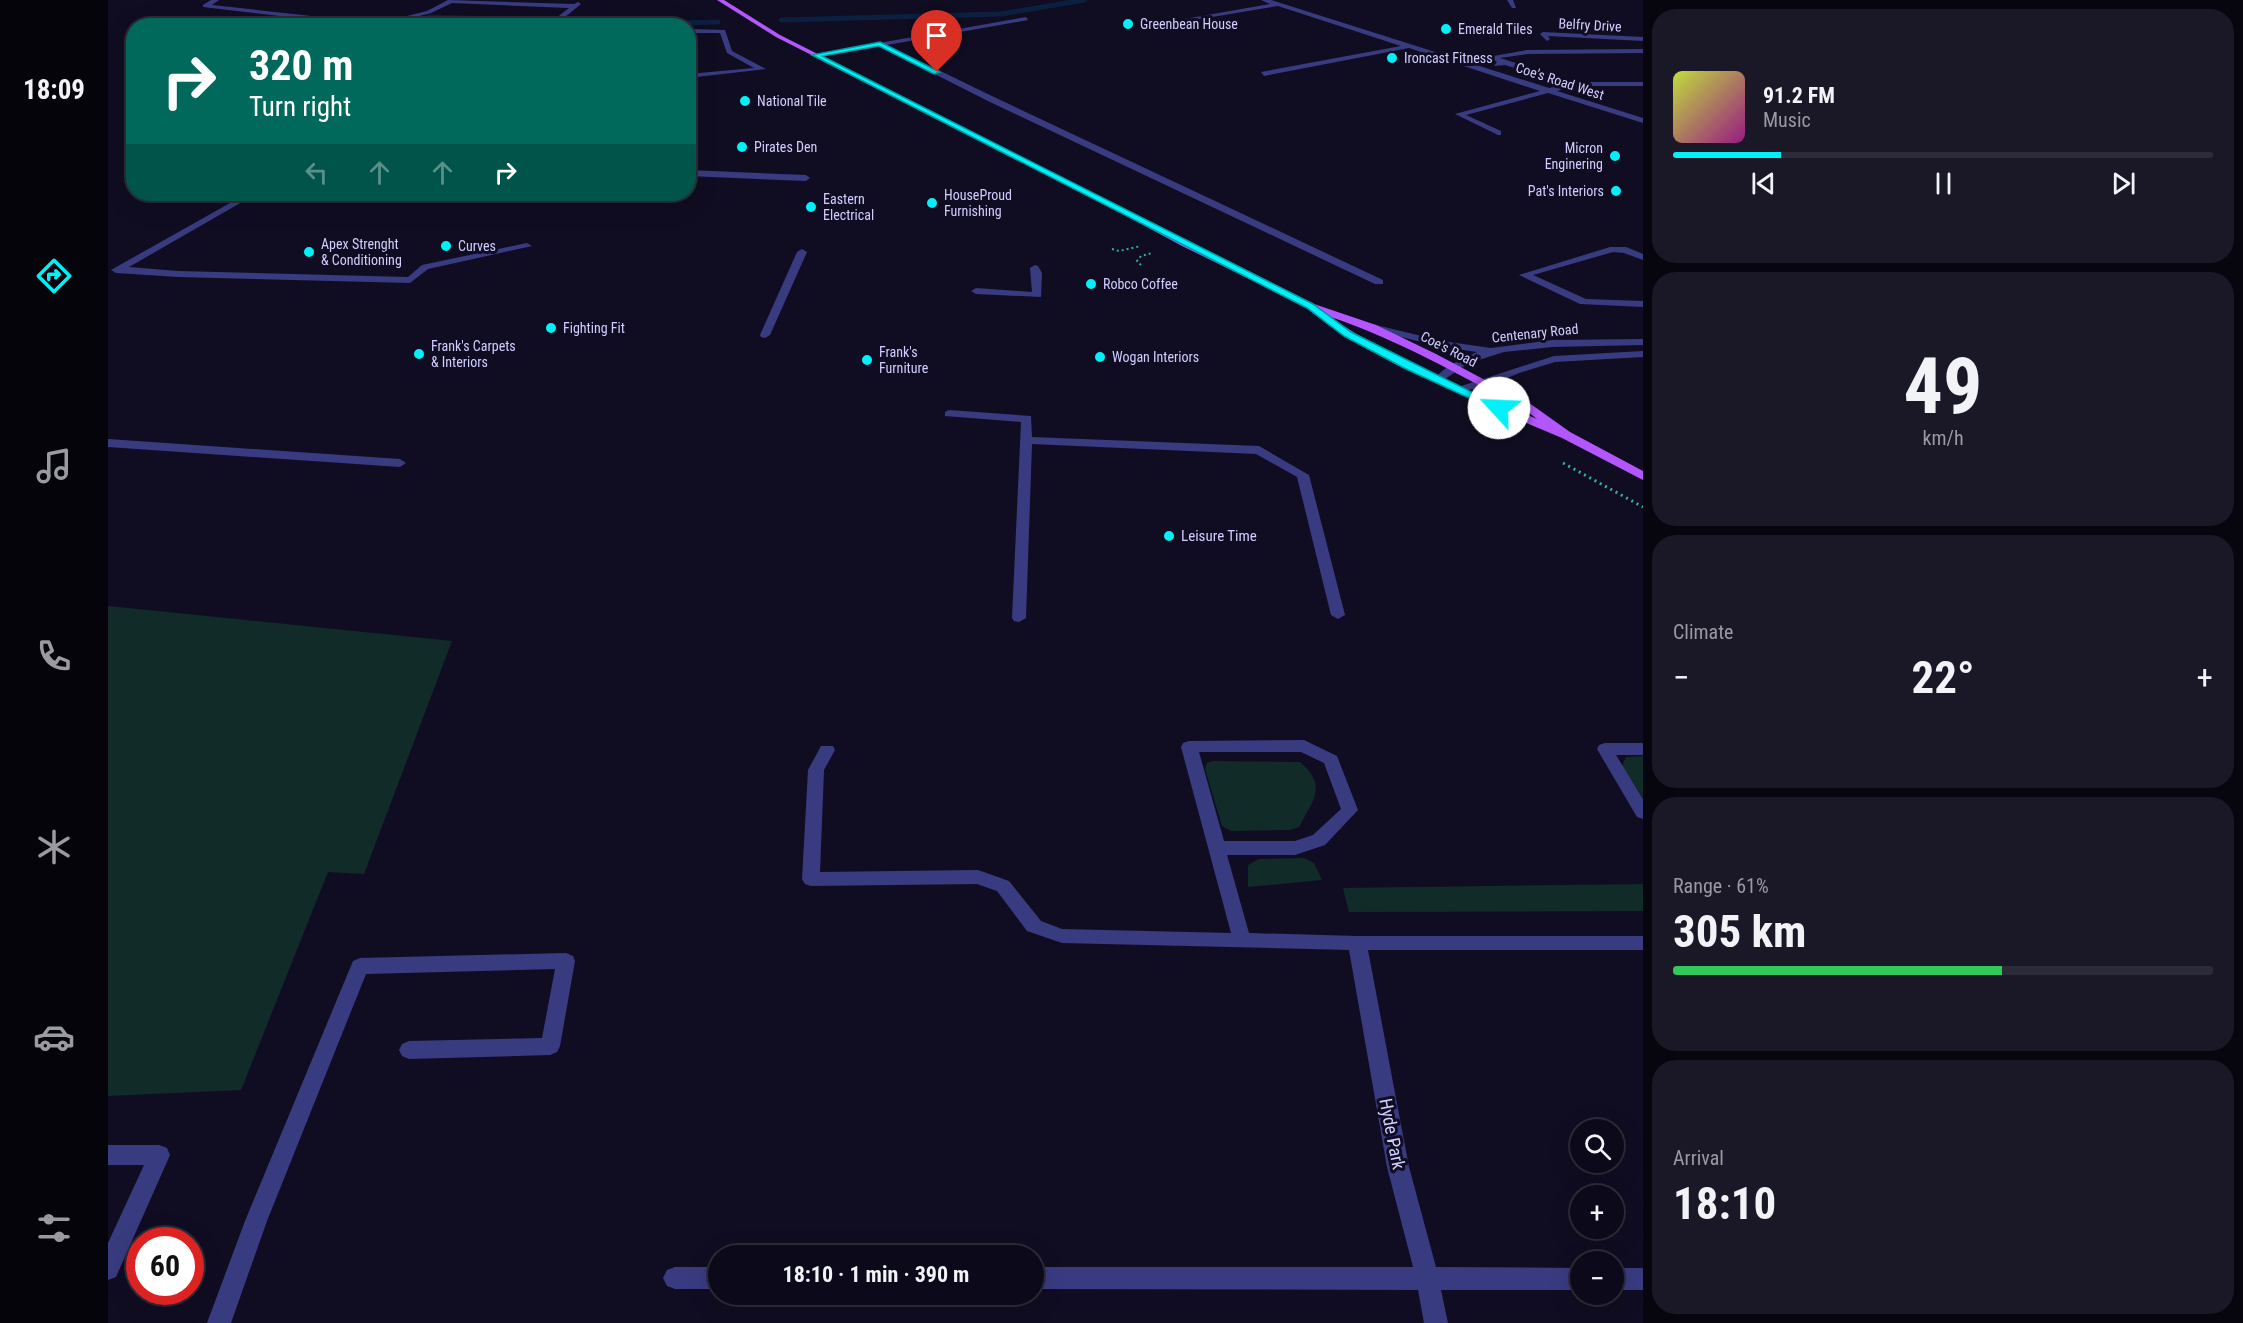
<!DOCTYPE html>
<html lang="en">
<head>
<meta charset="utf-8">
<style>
  body { margin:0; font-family:"Roboto Condensed",sans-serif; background:#1a1827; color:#f1f3f6; height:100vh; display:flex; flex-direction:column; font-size:22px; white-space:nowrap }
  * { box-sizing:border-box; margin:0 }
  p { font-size:20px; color:#9a9aa2 }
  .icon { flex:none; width:33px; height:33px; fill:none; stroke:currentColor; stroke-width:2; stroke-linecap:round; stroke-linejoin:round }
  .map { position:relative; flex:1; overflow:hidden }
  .side { display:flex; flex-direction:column; gap:9px; padding:9px; background:#07060e; width:600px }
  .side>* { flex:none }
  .banner { position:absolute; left:18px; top:18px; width:570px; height:183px; border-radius:24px; box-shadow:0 6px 24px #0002,0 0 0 2px #2c2b39; background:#00695c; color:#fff; overflow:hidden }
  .fabs { position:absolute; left:1462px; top:1119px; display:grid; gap:12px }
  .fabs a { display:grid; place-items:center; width:54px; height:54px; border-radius:50%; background:#0c0a1a; box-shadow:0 6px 24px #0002,0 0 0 2px #2c2b39; font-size:30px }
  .speed { position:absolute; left:18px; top:1227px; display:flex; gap:12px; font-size:30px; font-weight:700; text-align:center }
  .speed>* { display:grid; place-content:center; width:78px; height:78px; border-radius:50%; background:#0c0a1a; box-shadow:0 6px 24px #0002,0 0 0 2px #2c2b39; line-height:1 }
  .speed .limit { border:9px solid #d22; background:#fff; color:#111 }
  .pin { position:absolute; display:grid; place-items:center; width:51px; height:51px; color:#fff; margin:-62px -26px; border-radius:50% 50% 50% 0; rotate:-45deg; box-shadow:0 0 6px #0007 }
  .pin .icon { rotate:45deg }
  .me { position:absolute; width:66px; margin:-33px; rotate:295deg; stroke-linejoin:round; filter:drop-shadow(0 0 4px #0008) }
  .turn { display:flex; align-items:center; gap:21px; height:126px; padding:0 24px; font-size:27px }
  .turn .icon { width:78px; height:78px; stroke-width:2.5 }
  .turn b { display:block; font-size:42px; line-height:51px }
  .lanes { display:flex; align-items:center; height:57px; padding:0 24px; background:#0003; justify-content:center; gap:30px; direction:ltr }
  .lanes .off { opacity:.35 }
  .big { font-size:45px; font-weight:700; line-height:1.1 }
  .side .widget { flex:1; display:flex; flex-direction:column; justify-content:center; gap:9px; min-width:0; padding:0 21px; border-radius:24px; background:#1a1827 }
  .side .dial { align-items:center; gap:0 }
  .dial b { font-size:78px; line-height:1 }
  .song { display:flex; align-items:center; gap:18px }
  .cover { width:72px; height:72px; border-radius:9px; background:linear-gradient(135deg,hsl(70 70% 55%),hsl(310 70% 35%)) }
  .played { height:6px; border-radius:3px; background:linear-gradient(90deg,#02f0f7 20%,#2c2b39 20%) }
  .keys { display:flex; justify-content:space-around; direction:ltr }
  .heat { display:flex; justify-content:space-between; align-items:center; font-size:33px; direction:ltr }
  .charge { height:9px; border-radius:4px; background:linear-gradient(90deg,#34c759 61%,#2c2b39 0) }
  .trip { position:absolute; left:600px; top:1245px; width:336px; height:60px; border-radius:30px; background:#0c0a1a; box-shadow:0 6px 24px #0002,0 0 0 2px #2c2b39; font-weight:700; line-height:60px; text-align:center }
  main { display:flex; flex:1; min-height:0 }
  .menu { display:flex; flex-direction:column; width:108px; justify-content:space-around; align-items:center; background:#05040a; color:#9a9aa2 }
  .menu .icon { width:42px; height:42px }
  .menu .selected { color:#02f0f7 }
  .menu b { font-size:27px; color:#f1f3f6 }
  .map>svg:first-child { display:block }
  .green { fill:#112b29 }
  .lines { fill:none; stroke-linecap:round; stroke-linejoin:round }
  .stream { stroke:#0a203e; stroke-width:5 }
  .path-far1 { stroke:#2fb2a1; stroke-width:2; stroke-dasharray:2 3; stroke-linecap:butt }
  .path { stroke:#2fb2a1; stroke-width:3; stroke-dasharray:2 4; stroke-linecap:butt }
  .minor { fill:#393b80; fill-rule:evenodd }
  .major { fill:#b456fe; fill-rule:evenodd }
  .route { fill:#02f0f7; stroke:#019ca1; stroke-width:1.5 }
  .poi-dot { fill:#02f0f7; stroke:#100d22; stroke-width:2 }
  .labels { text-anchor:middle; stroke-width:6; stroke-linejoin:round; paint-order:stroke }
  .far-poi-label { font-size:14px; fill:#d1ceff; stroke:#100d22; text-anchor:start }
  .far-street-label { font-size:14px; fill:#d1ceff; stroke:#100d22 }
  .poi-label { font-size:15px; fill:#d1ceff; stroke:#100d22; text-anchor:start }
  .near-street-label { font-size:18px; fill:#d1ceff; stroke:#100d22 }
</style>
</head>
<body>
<main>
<nav class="menu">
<b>18:09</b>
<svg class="icon selected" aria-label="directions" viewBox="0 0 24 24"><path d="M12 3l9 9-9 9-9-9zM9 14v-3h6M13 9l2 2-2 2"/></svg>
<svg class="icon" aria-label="music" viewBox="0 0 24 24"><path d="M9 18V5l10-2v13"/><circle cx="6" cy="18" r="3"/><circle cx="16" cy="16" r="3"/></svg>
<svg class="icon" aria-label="phone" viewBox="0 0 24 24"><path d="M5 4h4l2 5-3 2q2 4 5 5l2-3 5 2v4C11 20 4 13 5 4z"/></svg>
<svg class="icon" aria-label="climate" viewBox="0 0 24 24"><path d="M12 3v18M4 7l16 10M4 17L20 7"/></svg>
<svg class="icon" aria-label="car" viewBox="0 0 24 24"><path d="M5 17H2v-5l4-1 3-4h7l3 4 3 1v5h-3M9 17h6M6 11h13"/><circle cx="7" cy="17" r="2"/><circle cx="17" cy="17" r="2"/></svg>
<svg class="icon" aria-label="filters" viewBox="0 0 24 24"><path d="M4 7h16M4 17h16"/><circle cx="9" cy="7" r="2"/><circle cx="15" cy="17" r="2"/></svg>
</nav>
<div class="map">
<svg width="1535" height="1323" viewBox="0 0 1535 1323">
  <rect width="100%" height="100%" fill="#100d22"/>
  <!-- green -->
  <g class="green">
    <path d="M 0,606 L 344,641 L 256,874 L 220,872 L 133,1090 L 0,1096 Z"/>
    <path d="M 1535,756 L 1535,798 L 1514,766 L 1518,757 Z"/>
    <path d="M 1105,761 L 1192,762 C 1220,785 1205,801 1191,827 L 1182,830 L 1123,831 L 1114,826 L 1097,769 L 1099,763 Z"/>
    <path d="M 1196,858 L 1206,863 L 1214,880 L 1140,887 L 1140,865 L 1151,859 Z"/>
    <path d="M 1535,884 L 1535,911 L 1241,912 L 1235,888 Z"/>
  </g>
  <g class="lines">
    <!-- stream -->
    <g class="stream">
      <path d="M 321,17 L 538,24 L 610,22"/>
      <path d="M 673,20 L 893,14 L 976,0"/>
    </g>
    <!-- path-far1 -->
    <g class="path-far1">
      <path d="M 1004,249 L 1011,251 L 1033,246"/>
      <path d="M 1033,265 L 1029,261 L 1033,256 L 1044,253"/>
    </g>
    <!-- path -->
    <path class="path" d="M 1455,463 L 1535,507"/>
    <!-- minor -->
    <g class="minor">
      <path d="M 103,0 L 111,0 L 104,5 L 231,19 L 264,20 L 291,18 L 319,11 L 340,0 L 466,4 L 470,2 L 473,4 L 446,26 L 438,26 L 461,8 L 344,3 L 323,13 L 293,21 L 264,24 L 231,23 L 95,7 L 95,5 Z"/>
      <path d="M 1153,0 L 1163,0 L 1441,88 L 1459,84 L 1397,65 L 1386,66 L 1389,62 L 1380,57 L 1419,50 L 1535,49 L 1535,53 L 1419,54 L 1392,58 L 1467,82 L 1535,82 L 1535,86 L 1467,86 L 1449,91 L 1535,118 L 1535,123 L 1440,93 L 1358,115 L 1393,131 L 1393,135 L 1390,135 L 1347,114 L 1432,91 L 1301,48 L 1156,76 L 1153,72 L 1293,46 L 1170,6 L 1074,22 L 1071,20 L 1162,4 Z"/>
      <path d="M 1399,0 L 1405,0 L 1408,8 L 1404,8 Z"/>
      <path d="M 918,17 L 920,20 L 779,45 L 888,98 L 1275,280 L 1275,284 L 1267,284 L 882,102 L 771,46 L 707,57 L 703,55 Z"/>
      <path d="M 580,29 L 617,30 L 624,51 L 658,69 L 580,78 L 580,74 L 646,68 L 619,53 L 612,33 L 580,33 Z"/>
      <path d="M 1435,32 L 1535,37 L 1535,41 L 1440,36 L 1442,39 L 1439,41 L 1432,34 Z"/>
      <path d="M 580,170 L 698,175 L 702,178 L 698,181 L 580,176 Z"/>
      <path d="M 138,194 L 148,194 L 21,267 L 70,271 L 300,277 L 314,265 L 419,243 L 424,246 L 320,269 L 302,283 L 70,277 L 8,273 L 3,270 Z"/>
      <path d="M 218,194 L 227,194 L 217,202 L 211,202 L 211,198 Z"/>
      <path d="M 1502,247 L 1518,247 L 1535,254 L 1535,260 L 1516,253 L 1505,252 L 1425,275 L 1478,299 L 1535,301 L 1535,307 L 1472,304 L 1411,275 Z"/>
      <path d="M 694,249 L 699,252 L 662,335 L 657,338 L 653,337 L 652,335 L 689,252 Z"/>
      <path d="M 927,265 L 930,266 L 934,273 L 933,297 L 868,294 L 863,291 L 868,288 L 924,292 L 922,268 Z"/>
      <path d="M 1264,324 L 1334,341 L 1383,348 L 1444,340 L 1535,339 L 1535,345 L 1444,347 L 1396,352 L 1361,363 L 1331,383 L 1325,380 C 1337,366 1353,359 1369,352 L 1334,347 L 1260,329 L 1260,325 Z"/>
      <path d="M 1535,351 L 1535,357 L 1447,362 L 1411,373 L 1381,386 L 1350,392 L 1344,389 L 1446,356 Z"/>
      <path d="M 841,410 L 923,416 L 924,437 L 1151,446 L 1201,475 L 1237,615 L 1230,619 L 1223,615 L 1189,477 L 1148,454 L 924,444 L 918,618 L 911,622 L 906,621 L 904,618 L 913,422 L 837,416 L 837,412 Z"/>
      <path d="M 0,439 L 292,459 L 298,463 L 292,467 L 0,447 Z"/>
      <path d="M 1196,740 L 1229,756 L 1250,810 L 1217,845 L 1187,855 L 1119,855 L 1141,933 L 1249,936 L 1535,936 L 1535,950 L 1260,950 L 1301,1167 L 1328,1267 L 1473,1268 L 1473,1290 L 1333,1290 L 1340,1323 L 1316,1323 L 1310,1290 L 926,1289 L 926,1267 L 1305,1267 L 1279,1167 L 1241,950 L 954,943 L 919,931 L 889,891 L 869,884 L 703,886 L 697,884 L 694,879 L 700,770 L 713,746 L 725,746 L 727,750 L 716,770 L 712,872 L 870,870 L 901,881 L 933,921 L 954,929 L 1123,933 L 1073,747 L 1075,743 L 1081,741 ZM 1091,752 L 1193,752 L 1216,763 L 1233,809 L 1205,835 L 1187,841 L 1116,841 Z"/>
      <path d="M 1497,743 L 1535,743 L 1535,755 L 1508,755 L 1535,799 L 1535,819 L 1529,817 L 1489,749 L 1491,745 Z"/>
      <path d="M 458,953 L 465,956 L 467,961 L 452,1046 L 449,1052 L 442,1055 L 301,1059 L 294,1056 L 291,1050 L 294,1044 L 301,1041 L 434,1038 L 447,969 L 258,974 L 159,1221 L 123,1323 L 99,1323 L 137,1221 L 245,961 L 252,958 Z"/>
      <path d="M 0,1145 L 51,1145 L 59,1148 L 62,1155 L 8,1277 L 0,1280 L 0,1243 L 36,1165 L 0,1165 Z"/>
      <path d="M 567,1267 L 610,1267 L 610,1289 L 567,1289 L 559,1286 L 555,1278 L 559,1270 Z"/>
      <rect x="1506" y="1268" width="29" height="22"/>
    </g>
    <!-- major -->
    <path class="major" d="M 609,0 L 616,0 L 672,35 L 1206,304 L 1268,325 L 1328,354 L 1424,405 L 1462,432 L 1535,471 L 1535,480 L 1454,438 L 1387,410 L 1296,368 L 1236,336 L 1210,317 L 1209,315 L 1211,313 L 1074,246 L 989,200 L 668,37 ZM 1223,317 C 1291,340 1353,376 1416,409 L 1429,419 C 1359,391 1284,361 1223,317 Z"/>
  </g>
  <!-- route -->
  <path class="route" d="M 772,42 L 832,72 L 826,74 L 771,46 L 714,56 L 1205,304 L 1243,332 L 1396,408 L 1395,410 L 1387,410 L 1296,368 L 1236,336 L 1199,308 L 704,55 Z"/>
  <!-- markers -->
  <g class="poi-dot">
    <circle cx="1020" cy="24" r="6"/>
    <circle cx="1338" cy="29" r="6"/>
    <circle cx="1284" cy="58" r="6"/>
    <circle cx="637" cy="101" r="6"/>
    <circle cx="634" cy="147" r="6"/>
    <circle cx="1507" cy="156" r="6"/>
    <circle cx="1508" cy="191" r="6"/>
    <circle cx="824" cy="203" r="6"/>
    <circle cx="703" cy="207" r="6"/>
    <circle cx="338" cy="246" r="6"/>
    <circle cx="201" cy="252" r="6"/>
    <circle cx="983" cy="284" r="6"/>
    <circle cx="443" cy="328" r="6"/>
    <circle cx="311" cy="354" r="6"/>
    <circle cx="992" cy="357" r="6"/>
    <circle cx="759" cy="360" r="6"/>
    <circle cx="1061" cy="536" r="6"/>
  </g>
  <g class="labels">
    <!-- far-poi labels -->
    <g class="far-poi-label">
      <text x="1032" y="29">Greenbean House</text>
      <text x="1350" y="34">Emerald Tiles</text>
      <text x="1296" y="63">Ironcast Fitness</text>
      <text x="649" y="106">National Tile</text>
      <text x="646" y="152">Pirates Den</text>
      <text x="1495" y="153" text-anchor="end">Micron<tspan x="1495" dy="16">Enginering</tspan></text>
      <text x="1496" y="196" text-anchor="end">Pat's Interiors</text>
      <text x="836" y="200">HouseProud<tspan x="836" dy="16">Furnishing</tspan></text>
      <text x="715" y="204">Eastern<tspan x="715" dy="16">Electrical</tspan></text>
      <text x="213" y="249">Apex Strenght<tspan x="213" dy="16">&amp; Conditioning</tspan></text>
      <text x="350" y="251">Curves</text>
      <text x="995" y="289">Robco Coffee</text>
      <text x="455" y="333">Fighting Fit</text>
      <text x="323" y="351">Frank's Carpets<tspan x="323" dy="16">&amp; Interiors</tspan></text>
      <text x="771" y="357">Frank's<tspan x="771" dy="16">Furniture</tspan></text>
      <text x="1004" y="362">Wogan Interiors</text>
    </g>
    <!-- far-street labels -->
    <g class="far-street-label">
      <text transform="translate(1482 25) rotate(3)" y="5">Belfry Drive</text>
      <text transform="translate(1452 81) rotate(18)" y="5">Coe's Road West</text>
      <text transform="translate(1427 333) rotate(-6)" y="5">Centenary Road</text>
      <text transform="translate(1341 349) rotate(27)" y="5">Coe's Road</text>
    </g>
    <!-- poi labels -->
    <g class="poi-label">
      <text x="1073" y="541">Leisure Time</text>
    </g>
    <!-- near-street labels -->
    <g class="near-street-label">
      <text transform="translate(1284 1134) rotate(79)" y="6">Hyde Park</text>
    </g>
  </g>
</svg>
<div class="fabs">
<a><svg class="icon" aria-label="search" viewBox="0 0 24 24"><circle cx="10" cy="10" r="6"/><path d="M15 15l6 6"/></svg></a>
<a>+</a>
<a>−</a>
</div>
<div class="speed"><div class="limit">60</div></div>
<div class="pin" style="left:829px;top:72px;background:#d93025"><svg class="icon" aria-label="arrive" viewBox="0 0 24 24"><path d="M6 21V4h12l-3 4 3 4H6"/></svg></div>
<svg class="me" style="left:1391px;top:408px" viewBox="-20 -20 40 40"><circle r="19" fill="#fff"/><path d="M0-13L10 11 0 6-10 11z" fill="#02f0f7"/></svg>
<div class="trip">18:10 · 1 min · 390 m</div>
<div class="banner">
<div class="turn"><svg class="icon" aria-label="right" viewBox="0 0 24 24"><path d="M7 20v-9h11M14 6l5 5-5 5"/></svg><div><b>320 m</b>Turn right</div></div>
<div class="lanes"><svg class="icon off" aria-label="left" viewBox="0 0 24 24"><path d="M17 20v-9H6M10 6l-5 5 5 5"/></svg><svg class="icon off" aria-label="ahead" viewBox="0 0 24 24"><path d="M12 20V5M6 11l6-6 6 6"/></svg><svg class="icon off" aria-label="ahead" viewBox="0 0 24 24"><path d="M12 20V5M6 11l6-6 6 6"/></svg><svg class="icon" aria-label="right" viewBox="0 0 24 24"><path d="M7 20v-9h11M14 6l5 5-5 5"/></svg></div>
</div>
</div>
<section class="side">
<div class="widget">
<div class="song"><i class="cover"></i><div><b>91.2 FM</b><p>Music</p></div></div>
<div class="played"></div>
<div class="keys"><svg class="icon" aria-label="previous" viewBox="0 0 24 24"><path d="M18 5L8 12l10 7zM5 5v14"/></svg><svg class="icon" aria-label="pause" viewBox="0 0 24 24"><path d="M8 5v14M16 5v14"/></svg><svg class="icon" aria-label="next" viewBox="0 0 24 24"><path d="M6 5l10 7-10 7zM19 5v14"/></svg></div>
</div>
<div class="widget dial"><b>49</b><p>km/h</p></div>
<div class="widget"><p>Climate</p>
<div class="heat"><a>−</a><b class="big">22°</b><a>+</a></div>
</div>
<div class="widget"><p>Range · 61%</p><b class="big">305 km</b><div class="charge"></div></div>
<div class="widget"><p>Arrival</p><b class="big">18:10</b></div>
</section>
</main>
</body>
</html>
